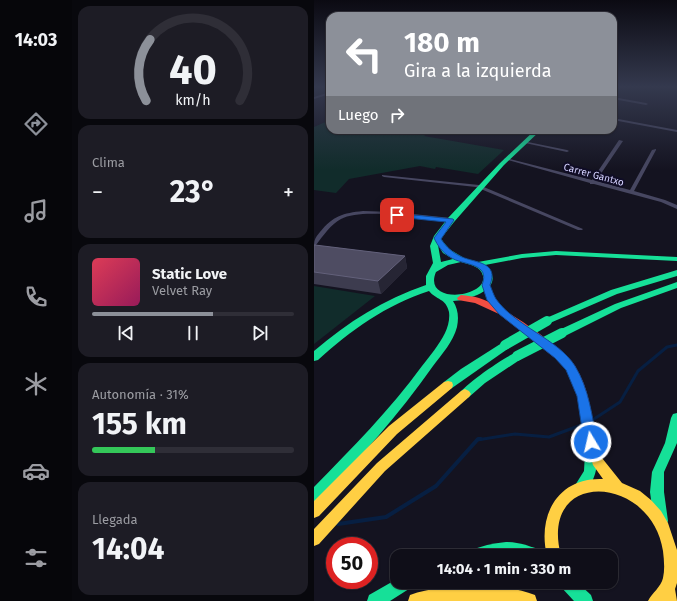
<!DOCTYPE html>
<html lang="es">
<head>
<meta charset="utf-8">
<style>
  body { margin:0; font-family:"Fira Sans",sans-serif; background:#1d1c25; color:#f1f3f6; height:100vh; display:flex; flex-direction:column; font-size:15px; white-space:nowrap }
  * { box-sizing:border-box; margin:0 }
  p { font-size:13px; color:#9b9ca2 }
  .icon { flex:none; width:22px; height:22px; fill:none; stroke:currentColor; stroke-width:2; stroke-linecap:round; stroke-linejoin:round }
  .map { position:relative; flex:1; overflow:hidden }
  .side { display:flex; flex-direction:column; gap:6px; padding:6px; background:#08080d; width:242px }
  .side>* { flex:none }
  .hud { position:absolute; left:12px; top:12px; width:291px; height:122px; border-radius:12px; box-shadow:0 1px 3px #0004,0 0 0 1px #2f2e37; background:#8c9099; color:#fff; overflow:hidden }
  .speed { position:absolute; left:12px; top:537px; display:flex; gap:8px; font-size:20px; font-weight:700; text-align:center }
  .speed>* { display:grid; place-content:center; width:52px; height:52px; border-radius:50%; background:#0f0e18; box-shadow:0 1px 3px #0004,0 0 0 1px #2f2e37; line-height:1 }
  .speed .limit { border:6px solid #d22; background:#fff; color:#111 }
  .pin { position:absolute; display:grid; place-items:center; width:34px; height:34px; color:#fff; margin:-17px; border-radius:8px; box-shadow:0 2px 6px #0006 }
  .me { position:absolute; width:44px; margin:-22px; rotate:351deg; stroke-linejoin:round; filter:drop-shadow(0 0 3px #0008) }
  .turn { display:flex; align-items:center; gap:14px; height:84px; padding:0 12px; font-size:18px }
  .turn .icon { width:52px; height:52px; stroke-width:2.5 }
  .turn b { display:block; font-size:28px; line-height:34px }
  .then { display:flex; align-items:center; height:38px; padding:0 12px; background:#0003; gap:8px; font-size:15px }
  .big { font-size:30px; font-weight:700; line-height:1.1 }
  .side .widget { flex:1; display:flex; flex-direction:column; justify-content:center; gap:6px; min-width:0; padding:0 14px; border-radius:12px; background:#1d1c25 }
  .side .dial { align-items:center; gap:0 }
  .dial svg { height:104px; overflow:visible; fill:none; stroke:#2f2e37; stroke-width:7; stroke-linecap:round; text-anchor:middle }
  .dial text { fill:#f1f3f6; stroke:none }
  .song { display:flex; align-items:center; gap:12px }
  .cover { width:48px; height:48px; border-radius:6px; background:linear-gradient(135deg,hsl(350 70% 55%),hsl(330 70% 35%)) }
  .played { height:4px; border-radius:2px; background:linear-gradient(90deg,#8c9099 60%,#2f2e37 60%) }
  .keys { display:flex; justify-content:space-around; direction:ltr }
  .heat { display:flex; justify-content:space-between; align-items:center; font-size:22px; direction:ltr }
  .charge { height:6px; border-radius:3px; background:linear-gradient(90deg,#34c759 31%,#2f2e37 0) }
  .trip { position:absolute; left:76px; top:549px; width:228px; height:40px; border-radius:12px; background:#0f0e18; box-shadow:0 1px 3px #0004,0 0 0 1px #2f2e37; font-weight:700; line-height:40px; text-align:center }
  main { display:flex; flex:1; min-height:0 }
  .tab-bar { display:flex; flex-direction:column; width:72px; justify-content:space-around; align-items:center; background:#06060a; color:#9b9ca2 }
  .tab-bar .icon { width:28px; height:28px }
  .tab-bar .selected { color:#8c9099 }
  .tab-bar b { font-size:18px; color:#f1f3f6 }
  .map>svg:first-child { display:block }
  .green { fill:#112c2b }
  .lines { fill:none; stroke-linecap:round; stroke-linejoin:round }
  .stream-far1 { stroke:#071f42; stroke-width:3 }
  .stream { stroke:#071f42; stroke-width:4 }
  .street { fill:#474761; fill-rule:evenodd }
  .fast { fill:#16e098; fill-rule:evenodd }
  .slow { fill:#ffcf43; fill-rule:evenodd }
  .jam { fill:#f24e42; fill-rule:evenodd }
  .fast-bridge { stroke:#16e098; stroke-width:10 }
  .wall { fill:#3d3c4f }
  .shaded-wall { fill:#262534 }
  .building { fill:#4e4c62; stroke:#63617b }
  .route { fill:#1a73e8; stroke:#114b97 }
  .labels { text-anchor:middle; stroke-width:4; stroke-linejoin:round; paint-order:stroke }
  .far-street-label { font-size:10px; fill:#d5d2ff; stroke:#100d26 }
</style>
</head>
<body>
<main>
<nav class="tab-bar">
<b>14:03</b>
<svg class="icon selected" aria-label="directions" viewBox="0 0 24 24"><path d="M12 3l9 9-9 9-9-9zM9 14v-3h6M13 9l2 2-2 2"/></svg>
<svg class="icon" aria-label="music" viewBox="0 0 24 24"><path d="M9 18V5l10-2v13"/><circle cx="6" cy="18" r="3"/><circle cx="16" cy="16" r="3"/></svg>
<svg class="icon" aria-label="phone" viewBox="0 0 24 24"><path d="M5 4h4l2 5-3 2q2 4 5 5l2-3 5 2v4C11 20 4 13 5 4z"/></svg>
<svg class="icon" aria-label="climate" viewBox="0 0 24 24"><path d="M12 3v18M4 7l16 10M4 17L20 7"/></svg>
<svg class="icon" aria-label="car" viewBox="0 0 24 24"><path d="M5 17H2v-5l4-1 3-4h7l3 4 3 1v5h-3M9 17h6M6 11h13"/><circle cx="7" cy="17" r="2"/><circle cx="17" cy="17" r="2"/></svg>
<svg class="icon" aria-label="filters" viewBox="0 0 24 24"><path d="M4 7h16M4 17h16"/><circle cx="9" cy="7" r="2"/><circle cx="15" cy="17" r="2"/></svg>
</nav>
<section class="side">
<div class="widget dial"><svg viewBox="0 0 100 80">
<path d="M14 69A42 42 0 1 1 86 69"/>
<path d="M14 69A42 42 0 0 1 17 22" stroke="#8c9099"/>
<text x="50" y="56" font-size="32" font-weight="700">40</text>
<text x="50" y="72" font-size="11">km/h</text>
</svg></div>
<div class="widget"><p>Clima</p>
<div class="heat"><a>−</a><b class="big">23°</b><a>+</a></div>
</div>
<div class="widget">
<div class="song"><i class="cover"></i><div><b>Static Love</b><p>Velvet Ray</p></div></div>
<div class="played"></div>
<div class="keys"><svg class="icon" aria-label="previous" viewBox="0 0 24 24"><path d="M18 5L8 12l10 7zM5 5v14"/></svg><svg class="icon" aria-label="pause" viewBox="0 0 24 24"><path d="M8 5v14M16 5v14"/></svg><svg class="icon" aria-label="next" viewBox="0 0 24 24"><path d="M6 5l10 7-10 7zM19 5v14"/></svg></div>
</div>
<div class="widget"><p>Autonomía · 31%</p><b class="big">155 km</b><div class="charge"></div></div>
<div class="widget"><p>Llegada</p><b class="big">14:04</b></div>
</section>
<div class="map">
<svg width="363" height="601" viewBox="0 0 363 601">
  <rect width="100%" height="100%" fill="#141320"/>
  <!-- green -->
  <g class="green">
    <path d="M 16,120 L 16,130 L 117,130 L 110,136 L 190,150 L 164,174 L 122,167 L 121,169 L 106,166 L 35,179 L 22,193 L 0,190 L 0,127 Z"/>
    <path d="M 0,286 L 61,296 L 0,344 Z"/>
  </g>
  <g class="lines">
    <!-- stream-far1 -->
    <g class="stream-far1">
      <path d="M 277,421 L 306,402 L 324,371 L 353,347 L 363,345"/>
      <path d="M 163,440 L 201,434 L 235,437 L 270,424"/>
    </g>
    <!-- stream -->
    <path class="stream" d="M 24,524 L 72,517 L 122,486 L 164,439 L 167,439"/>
    <!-- street -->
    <g class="street">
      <path d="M 16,92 L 16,94 L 0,99 L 0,97 Z"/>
      <path d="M 299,97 L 332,103 L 334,104 L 332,105 L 299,99 Z"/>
      <path d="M 299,118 L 363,130 L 363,132 L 299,120 Z"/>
      <path d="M 261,130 L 269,130 L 279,133 L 277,134 Z"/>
      <path d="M 305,140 L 309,141 L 282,181 L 316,190 L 338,150 L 342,149 L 342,150 L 320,191 L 351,200 L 363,205 L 363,209 L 347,202 L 280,184 L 276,184 L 276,183 L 190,159 L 192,158 L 278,180 Z"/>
      <path d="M 209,141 L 253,150 L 255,151 L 253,152 L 211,143 L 209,143 Z"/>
      <path d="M 68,175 L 165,185 L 269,229 L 268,230 L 264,230 L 162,187 L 70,177 L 68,176 Z"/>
      <path d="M 49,211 L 80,212 L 137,218 L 140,220 L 137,222 C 111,219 49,207 27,219 C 17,224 9,236 2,245 L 0,246 C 0,239 2,237 6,232 C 19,216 29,213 49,211 Z"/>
    </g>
    <!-- fast -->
    <g class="fast">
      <path d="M 221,130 L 227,130 L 190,165 L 140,222 L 129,236 L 127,239 L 135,249 L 150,258 L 164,262 L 208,254 L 242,251 L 363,257 L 363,261 L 242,255 L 208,258 L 171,265 C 195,287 156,300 139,301 C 144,309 145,317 143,327 C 139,342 128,354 119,366 C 85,415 45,458 5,502 L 0,504 L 0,487 C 38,448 76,410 108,366 C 116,356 125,345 131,333 C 134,327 136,319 135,312 C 132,298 122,300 115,291 C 72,305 37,330 4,360 L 0,361 L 0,351 C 34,322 70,299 112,285 L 112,276 L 119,263 L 116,246 L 120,236 L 134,218 L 186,163 ZM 124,245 L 129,253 L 139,259 L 127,262 ZM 147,262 C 156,265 167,266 169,276 C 174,298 108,305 122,272 L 134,265 Z"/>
      <path d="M 363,270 L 363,276 L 303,294 L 236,323 L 230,323 L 228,321 L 230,319 L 297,290 Z"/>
      <path d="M 363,282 L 363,288 L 307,308 L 251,336 L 245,336 L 243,333 L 245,330 L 301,304 Z"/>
      <path d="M 191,341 L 195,342 L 196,345 L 195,348 L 138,388 L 134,389 L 130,388 L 129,385 L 130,382 L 147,369 Z"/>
      <path d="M 203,352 L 207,353 L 208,356 L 207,359 L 171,383 L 155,397 L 151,399 L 147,397 L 145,394 C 151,384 192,356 203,352 Z"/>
      <path d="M 363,413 L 363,443 L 350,472 L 350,492 L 354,521 L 352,526 L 347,528 L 342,526 L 340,521 L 336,492 L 338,472 L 351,443 L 357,418 L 359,414 Z"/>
      <path d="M 277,446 L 281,448 C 287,461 280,488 267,494 L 262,492 L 260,487 L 270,471 L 271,452 L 273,448 Z"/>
      <path d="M 192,542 C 205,542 216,546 228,551 L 230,556 L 153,556 L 155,551 C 167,546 179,543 192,542 Z"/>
      <path d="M 83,579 L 83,582 L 101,582 L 98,587 L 76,601 L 53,601 L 55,595 Z"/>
      <path d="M 244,582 L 263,582 L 277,595 L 279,601 L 260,601 L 247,587 Z"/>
    </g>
    <!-- slow -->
    <g class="slow">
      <path d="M 134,381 L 138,382 L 139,385 L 138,388 L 83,434 L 5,516 L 0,518 L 0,501 L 75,426 L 130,382 Z"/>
      <path d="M 151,389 L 155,391 L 157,394 L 155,397 L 71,471 L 5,544 L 0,546 L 0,529 L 63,463 L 147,391 Z"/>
      <path d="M 275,428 L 279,429 L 281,433 L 288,458 L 308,483 L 326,491 L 337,500 L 347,511 L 354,523 L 363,550 L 363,583 L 361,589 L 363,601 L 334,601 C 338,593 347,587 349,578 C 351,569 350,560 349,551 C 337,474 224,468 247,556 L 233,556 C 223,515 244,477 289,479 L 279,465 L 269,433 L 271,429 Z"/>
      <path d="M 158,585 C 179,586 201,587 221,595 L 223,601 L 94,601 L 96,595 C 115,588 138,586 158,585 Z"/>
    </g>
    <!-- jam -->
    <path class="jam" d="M 147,295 C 153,296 159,296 165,298 C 186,304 250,348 261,366 C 274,387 277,410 281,433 L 279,437 L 275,438 L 271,437 L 263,396 L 253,370 L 241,358 L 185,314 L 161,303 L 144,300 L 143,298 Z"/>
    <!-- fast-bridge -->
    <g class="fast-bridge">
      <path d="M 191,345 L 233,321"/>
      <path d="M 203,356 L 248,333"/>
    </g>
  </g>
  <!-- wall -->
  <path class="wall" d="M 0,245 L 91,256 L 93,268 L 67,294 L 0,284 Z"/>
  <!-- shaded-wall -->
  <path class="shaded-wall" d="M 91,256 L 93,268 L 67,294 L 64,281 Z"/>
  <!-- building -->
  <path class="building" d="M 0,245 L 1,245 L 91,256 L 64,281 L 0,272 Z"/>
  <!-- sky -->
  <linearGradient id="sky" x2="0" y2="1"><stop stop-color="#0b0a12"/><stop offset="0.51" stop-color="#34394e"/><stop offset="1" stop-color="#34394e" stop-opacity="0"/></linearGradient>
  <rect width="363" height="170" fill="url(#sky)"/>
  <!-- route -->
  <path class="route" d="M 81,213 L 139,219 L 140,220 L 127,239 C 132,247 139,253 148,257 C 162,263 185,262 176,285 C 178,290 180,296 182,299 C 201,326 244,339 261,366 C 275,389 278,416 283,442 L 281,446 L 277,448 L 272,446 L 270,442 L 263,396 L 252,370 L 241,358 L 185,314 L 173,300 L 168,285 C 177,262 149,266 136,257 C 128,252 124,246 120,238 L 132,222 L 83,217 L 81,217 Z"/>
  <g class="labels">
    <!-- far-street labels -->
    <g class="far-street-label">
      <text transform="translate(280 174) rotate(15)" y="4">Carrer Gantxo</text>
    </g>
  </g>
</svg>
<div class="speed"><div class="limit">50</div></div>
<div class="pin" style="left:83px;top:215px;background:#d93025"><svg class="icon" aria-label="arrive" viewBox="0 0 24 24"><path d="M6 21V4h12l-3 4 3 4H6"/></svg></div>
<svg class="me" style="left:277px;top:442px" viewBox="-20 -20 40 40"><circle r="17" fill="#1a73e8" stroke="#fff" stroke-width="3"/><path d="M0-11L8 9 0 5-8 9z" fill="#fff"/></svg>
<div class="trip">14:04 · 1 min · 330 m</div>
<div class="hud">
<div class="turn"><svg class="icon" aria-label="left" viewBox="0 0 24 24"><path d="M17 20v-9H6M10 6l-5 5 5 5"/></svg><div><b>180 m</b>Gira a la izquierda</div></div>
<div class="then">Luego<svg class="icon" aria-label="right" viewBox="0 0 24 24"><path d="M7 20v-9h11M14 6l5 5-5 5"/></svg></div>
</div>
</div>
</main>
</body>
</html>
